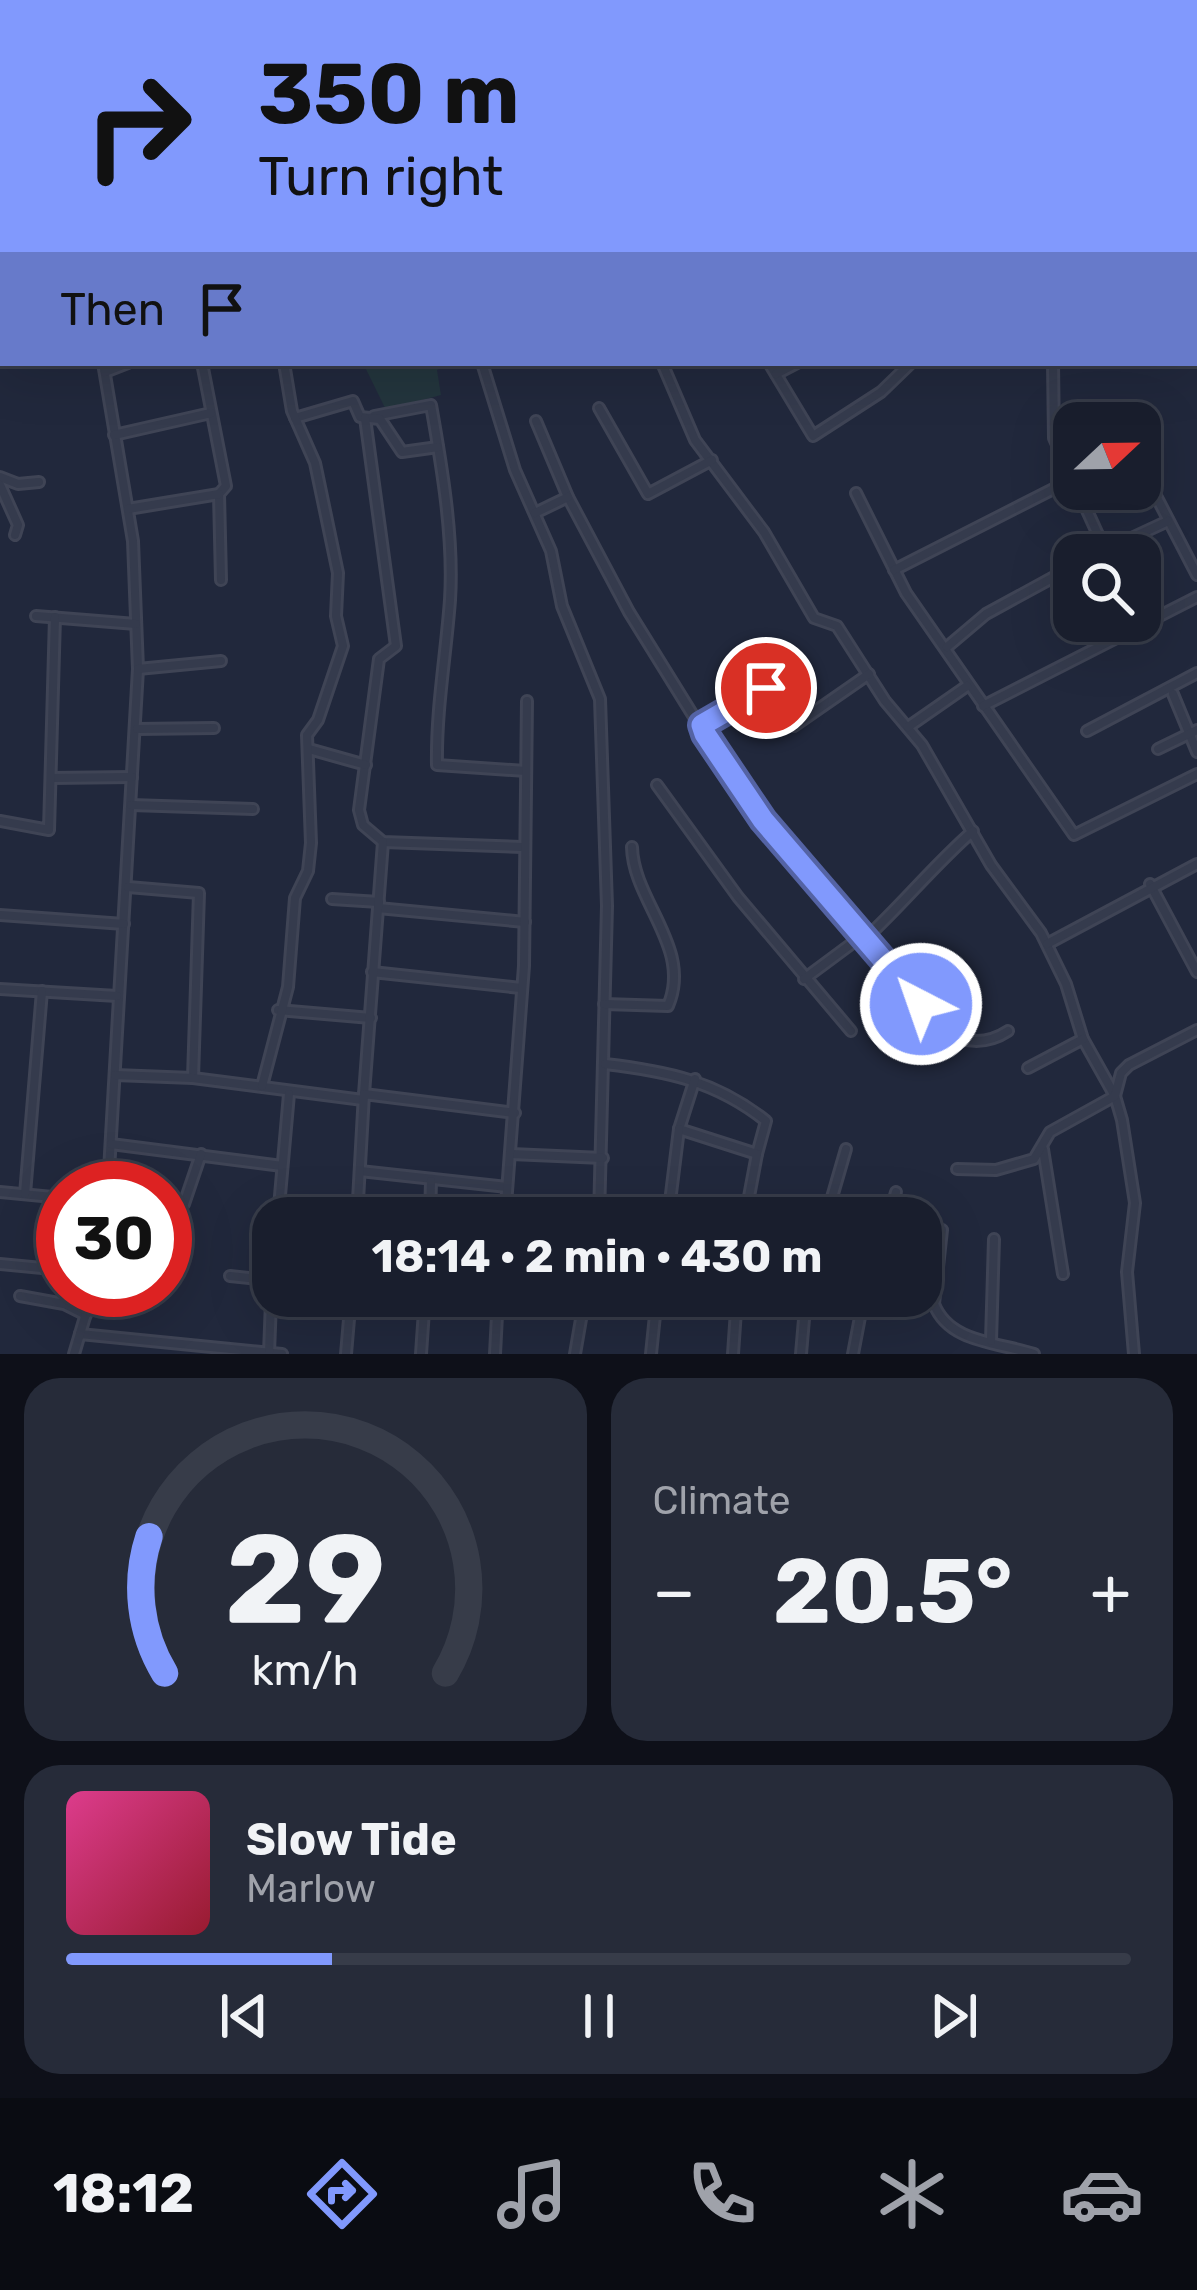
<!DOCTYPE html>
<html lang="en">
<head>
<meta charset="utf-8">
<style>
  body { margin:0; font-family:Rubik,sans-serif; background:#262b39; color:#f1f3f6; height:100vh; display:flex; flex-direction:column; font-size:45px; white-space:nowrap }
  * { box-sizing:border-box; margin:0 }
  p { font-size:39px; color:#9fa2aa }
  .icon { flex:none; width:66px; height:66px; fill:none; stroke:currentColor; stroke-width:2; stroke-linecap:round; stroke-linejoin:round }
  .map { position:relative; height:1354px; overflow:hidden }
  .drawer { display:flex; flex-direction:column; gap:24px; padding:24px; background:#0e1019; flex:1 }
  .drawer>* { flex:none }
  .hud { position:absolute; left:0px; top:0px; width:1197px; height:366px; box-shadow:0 12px 48px #0002,0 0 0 3px #373c49; background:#8199fd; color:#111; overflow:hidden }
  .needle { width:78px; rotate:68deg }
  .tools { position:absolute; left:1053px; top:402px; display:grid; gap:24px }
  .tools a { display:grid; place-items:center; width:108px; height:108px; border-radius:24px; background:#191e2d; box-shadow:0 12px 48px #0002,0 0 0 3px #373c49; font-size:60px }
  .speed { position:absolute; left:36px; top:1161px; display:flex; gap:24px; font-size:60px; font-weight:700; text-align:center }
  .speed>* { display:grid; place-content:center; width:156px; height:156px; border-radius:50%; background:#191e2d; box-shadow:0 12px 48px #0002,0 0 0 3px #373c49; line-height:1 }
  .speed .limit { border:18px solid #d22; background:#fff; color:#111 }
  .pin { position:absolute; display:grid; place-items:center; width:102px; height:102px; color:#fff; margin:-51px; border:6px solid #fff; border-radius:50%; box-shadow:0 3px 12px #0007 }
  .me { position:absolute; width:132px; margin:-66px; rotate:319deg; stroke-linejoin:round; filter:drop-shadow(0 0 9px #0008) }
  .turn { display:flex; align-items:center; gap:42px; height:252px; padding:0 60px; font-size:54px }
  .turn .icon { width:156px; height:156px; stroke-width:2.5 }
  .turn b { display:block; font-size:84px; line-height:102px }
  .then { display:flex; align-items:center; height:114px; padding:0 60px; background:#0003; gap:24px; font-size:45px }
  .big { font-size:90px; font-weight:700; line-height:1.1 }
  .drawer .card { flex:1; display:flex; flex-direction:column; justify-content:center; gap:18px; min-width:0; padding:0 42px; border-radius:36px; background:#262b39 }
  .drawer .dial { align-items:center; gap:0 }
  .dial svg { height:312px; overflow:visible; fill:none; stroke:#373c49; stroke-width:7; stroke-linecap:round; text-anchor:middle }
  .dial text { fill:#f1f3f6; stroke:none }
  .song { display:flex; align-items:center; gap:36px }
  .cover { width:144px; height:144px; border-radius:18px; background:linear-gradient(135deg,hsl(330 70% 55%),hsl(350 70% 35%)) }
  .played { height:12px; border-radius:6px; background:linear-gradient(90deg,#8199fd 25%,#373c49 25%) }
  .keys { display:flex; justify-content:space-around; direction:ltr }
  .heat { display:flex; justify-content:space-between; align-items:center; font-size:66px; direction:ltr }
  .drawer .tiles { flex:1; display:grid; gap:24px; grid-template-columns:1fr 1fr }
  .card:last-child { grid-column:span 2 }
  .trip { position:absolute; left:252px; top:1197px; width:690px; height:120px; border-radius:36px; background:#191e2d; box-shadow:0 12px 48px #0002,0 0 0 3px #373c49; font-weight:700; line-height:120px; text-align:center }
  .tab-bar { display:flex; height:192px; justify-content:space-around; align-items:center; background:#0a0c12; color:#9fa2aa }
  .tab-bar .icon { width:84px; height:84px }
  .tab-bar .current { color:#8199fd }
  .tab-bar b { font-size:54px; color:#f1f3f6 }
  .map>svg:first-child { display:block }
  .green { fill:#23353d }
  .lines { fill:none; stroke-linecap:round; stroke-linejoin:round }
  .street-casing { stroke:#3f4455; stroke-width:14 }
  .street { stroke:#353b4d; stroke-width:8 }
  .route-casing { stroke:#5463a4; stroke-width:30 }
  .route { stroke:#8199fd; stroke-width:21 }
</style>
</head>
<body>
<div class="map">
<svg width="1197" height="1354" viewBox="0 0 1197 1354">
  <rect width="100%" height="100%" fill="#21283c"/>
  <!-- green -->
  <path class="green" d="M 363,363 L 450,363 L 437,370 L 441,395 L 386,410 Z"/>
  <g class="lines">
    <defs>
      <g id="street">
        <path d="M 43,0 L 43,3"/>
        <path d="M 182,0 L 182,3"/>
        <path d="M 316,0 L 316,3"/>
        <path d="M 385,0 L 385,3"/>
        <path d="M 655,0 L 656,3"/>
        <path d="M 729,0 L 730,3"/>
        <path d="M 813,0 L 815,3"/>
        <path d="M 971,0 L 974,3"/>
        <path d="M 1122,0 L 1124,3"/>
        <path d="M 249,3 L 249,0"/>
        <path d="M 518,3 L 519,0"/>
        <path d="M 667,3 L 674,0"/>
        <path d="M 839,3 L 846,0"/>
        <path d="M 953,3 L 957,0"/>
        <path d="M 1002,3 L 1006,0"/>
        <path d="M 0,59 L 3,58"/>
        <path d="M 1194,81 L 1197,84"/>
        <path d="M 1194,196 L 1197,201"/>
        <path d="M 0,316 L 3,316"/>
        <path d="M 1194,338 L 1197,338"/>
        <path d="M 103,363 L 133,541 L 138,669 L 108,1188"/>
        <path d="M 202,363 L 226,486 L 219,494 L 221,580"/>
        <path d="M 482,363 L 515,470 L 551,551 L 562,606 L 600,699 L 607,906 L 599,1218"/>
        <path d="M 662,363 L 695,440 L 764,532 L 814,618 L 837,626 L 885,701 L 922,745 L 991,865 L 1041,933 L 1066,984 L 1083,1039 L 1115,1096 L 1122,1120 L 1135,1203 L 1127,1272 L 1134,1354"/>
        <path d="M 769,363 L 813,436 L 881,392 L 911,363"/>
        <path d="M 1053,363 L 1054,438 L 1105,550"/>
        <path d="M 105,372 L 128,363"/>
        <path d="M 776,374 L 797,363"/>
        <path d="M 599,408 L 648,494 L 712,460"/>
        <path d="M 374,416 L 431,405 C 442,467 454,538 450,600 C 446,655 436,709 437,765 L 526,771"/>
        <path d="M 295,418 L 353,401 L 360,417 L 380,419 L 402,452 L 438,447"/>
        <path d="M 365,418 L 396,646 L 379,659 L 359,810 L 363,825 L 383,842 L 522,847"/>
        <path d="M 536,421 L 568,497 L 629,612 L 730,775 L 941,1029 C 962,1044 987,1045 1008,1031"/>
        <path d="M 114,435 L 211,413"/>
        <path d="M 1140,465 L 1197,575"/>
        <path d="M 0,477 L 18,484 L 39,482"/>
        <path d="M 0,485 L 18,525 L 15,535"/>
        <path d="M 856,493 L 906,593 L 1074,835 L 1197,774"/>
        <path d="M 128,509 L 219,494"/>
        <path d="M 535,513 L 568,497"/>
        <path d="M 1095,555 L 1168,521"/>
        <path d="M 894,570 L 1069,481"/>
        <path d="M 36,616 L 136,624"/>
        <path d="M 947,647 L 986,614 L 1074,566"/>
        <path d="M 138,669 L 221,661"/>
        <path d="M 1173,694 L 1197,752"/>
        <path d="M 983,706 L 1197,597"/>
        <path d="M 702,725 L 766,689"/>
        <path d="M 794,726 L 869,674"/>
        <path d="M 908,727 L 967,686"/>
        <path d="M 137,729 L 214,728"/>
        <path d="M 1087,731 L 1197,673"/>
        <path d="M 309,749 L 366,765"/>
        <path d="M 1158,749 L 1197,730"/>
        <path d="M 51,778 L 132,777"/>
        <path d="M 657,785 L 738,897 L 851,1031"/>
        <path d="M 131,805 L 253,809"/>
        <path d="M 0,821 L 49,830 L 55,617"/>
        <path d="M 1150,884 L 1197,972"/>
        <path d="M 128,887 L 199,893 L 193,1078"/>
        <path d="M 332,899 L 379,902"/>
        <path d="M 378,908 L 525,922"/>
        <path d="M 0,915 L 124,924"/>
        <path d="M 865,939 C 904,903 933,866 973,831"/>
        <path d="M 1047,944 L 1197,864"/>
        <path d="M 372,972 L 521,988"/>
        <path d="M 804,979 L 862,936"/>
        <path d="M 0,989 L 117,996"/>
        <path d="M 604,1004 L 668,1006 C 693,948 633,901 632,847"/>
        <path d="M 278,1010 L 371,1018"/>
        <path d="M 605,1064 C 666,1071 716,1081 766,1121 L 757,1154"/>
        <path d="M 1028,1068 L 1083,1039"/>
        <path d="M 115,1075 L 193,1078 L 363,1100"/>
        <path d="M 695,1079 L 679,1129 L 757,1154 L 745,1218"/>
        <path d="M 262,1086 L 288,987 L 295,898 L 308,871 L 311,843 L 307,735 L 318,720 L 343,646 L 336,616 L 338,573 L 315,463 L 292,411 L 284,363"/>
        <path d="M 364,1094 L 383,842"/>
        <path d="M 111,1144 L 282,1166"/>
        <path d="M 1043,1149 L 1063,1274"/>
        <path d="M 511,1154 L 603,1158"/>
        <path d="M 957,1169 L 996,1170 L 1034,1159 L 1050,1132 L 1115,1096 L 1121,1073 L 1129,1065 L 1197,1030"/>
        <path d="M 360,1171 L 507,1187"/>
        <path d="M 0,1192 L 63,1198"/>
        <path d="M 25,1194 L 42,991"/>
        <path d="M 165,1204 L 184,1204 L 201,1154"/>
        <path d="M 278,1218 L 289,1094"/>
        <path d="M 357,1218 L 364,1094 L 515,1113"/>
        <path d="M 430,1218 L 431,1181"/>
        <path d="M 505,1218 L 524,966 L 527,701"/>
        <path d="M 668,1218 L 679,1129"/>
        <path d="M 826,1218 L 846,1149"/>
        <path d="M 889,1218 L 896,1192"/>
        <path d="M 942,1230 L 934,1304 C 949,1343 998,1342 1034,1354"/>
        <path d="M 0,1264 L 63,1270"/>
        <path d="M 230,1276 L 269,1280"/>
        <path d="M 20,1296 L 64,1304 L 86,1315"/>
        <path d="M 80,1334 L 282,1354"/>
        <path d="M 991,1341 L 994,1239"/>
        <path d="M 269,1353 L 273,1250"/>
        <path d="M 74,1354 L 93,1290"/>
        <path d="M 346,1354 L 351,1296"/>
        <path d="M 421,1354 L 425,1296"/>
        <path d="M 495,1354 L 498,1296"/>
        <path d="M 575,1354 L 585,1296"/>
        <path d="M 651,1354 L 657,1296"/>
        <path d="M 733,1354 L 737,1296"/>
        <path d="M 801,1354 L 806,1296"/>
        <path d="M 853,1354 L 864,1296"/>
      </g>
    </defs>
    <!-- street casing -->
    <use href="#street" class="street-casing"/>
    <!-- street -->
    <use href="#street" class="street"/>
  </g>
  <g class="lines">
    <defs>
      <path id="route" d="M 766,688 L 702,725 L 705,734 L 763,820 L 921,1004"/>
    </defs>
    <!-- route casing -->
    <use href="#route" class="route-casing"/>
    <!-- route -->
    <use href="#route" class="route"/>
  </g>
</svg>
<div class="tools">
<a><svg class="needle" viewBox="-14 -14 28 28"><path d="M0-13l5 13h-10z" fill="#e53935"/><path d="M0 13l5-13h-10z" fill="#9fa2aa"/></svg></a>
<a><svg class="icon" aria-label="search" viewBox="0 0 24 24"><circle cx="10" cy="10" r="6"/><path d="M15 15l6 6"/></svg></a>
</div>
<div class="speed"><div class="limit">30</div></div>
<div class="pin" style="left:766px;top:688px;background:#d93025"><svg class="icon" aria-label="arrive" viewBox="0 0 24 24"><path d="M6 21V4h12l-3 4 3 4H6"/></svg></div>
<svg class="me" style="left:921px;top:1004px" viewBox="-20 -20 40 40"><circle r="17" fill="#8199fd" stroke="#fff" stroke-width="3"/><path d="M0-11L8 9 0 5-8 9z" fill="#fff"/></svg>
<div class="trip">18:14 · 2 min · 430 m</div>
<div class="hud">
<div class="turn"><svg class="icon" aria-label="right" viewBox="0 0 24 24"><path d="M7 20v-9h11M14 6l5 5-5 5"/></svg><div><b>350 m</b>Turn right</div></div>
<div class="then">Then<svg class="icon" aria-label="arrive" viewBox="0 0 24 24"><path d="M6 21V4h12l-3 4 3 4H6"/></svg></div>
</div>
</div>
<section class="drawer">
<div class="tiles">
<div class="card dial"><svg viewBox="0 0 100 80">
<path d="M14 69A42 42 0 1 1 86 69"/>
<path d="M14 69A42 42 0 0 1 10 34" stroke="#8199fd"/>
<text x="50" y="56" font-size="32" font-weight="700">29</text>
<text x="50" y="72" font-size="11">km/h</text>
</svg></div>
<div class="card"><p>Climate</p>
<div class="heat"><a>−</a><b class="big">20.5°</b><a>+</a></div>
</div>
<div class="card">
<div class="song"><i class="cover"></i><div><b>Slow Tide</b><p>Marlow</p></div></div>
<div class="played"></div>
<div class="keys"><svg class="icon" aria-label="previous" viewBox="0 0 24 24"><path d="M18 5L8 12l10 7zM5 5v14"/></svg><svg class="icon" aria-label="pause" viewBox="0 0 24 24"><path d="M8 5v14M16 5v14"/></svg><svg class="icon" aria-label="next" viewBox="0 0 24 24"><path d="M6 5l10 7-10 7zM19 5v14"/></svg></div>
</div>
</div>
</section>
<nav class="tab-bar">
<b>18:12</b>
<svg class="icon current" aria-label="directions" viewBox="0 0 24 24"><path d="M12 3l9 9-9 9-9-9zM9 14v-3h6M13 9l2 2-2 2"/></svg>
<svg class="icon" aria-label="music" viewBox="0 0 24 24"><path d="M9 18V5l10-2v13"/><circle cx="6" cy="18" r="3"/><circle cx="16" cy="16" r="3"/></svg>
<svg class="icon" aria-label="phone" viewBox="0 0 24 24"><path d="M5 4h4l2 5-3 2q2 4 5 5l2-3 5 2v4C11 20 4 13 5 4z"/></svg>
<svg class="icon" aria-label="climate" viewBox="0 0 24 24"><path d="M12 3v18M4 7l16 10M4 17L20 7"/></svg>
<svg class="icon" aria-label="car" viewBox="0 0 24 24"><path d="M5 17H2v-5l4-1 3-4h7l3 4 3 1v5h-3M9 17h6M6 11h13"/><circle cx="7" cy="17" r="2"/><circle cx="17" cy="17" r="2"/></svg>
</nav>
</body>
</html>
